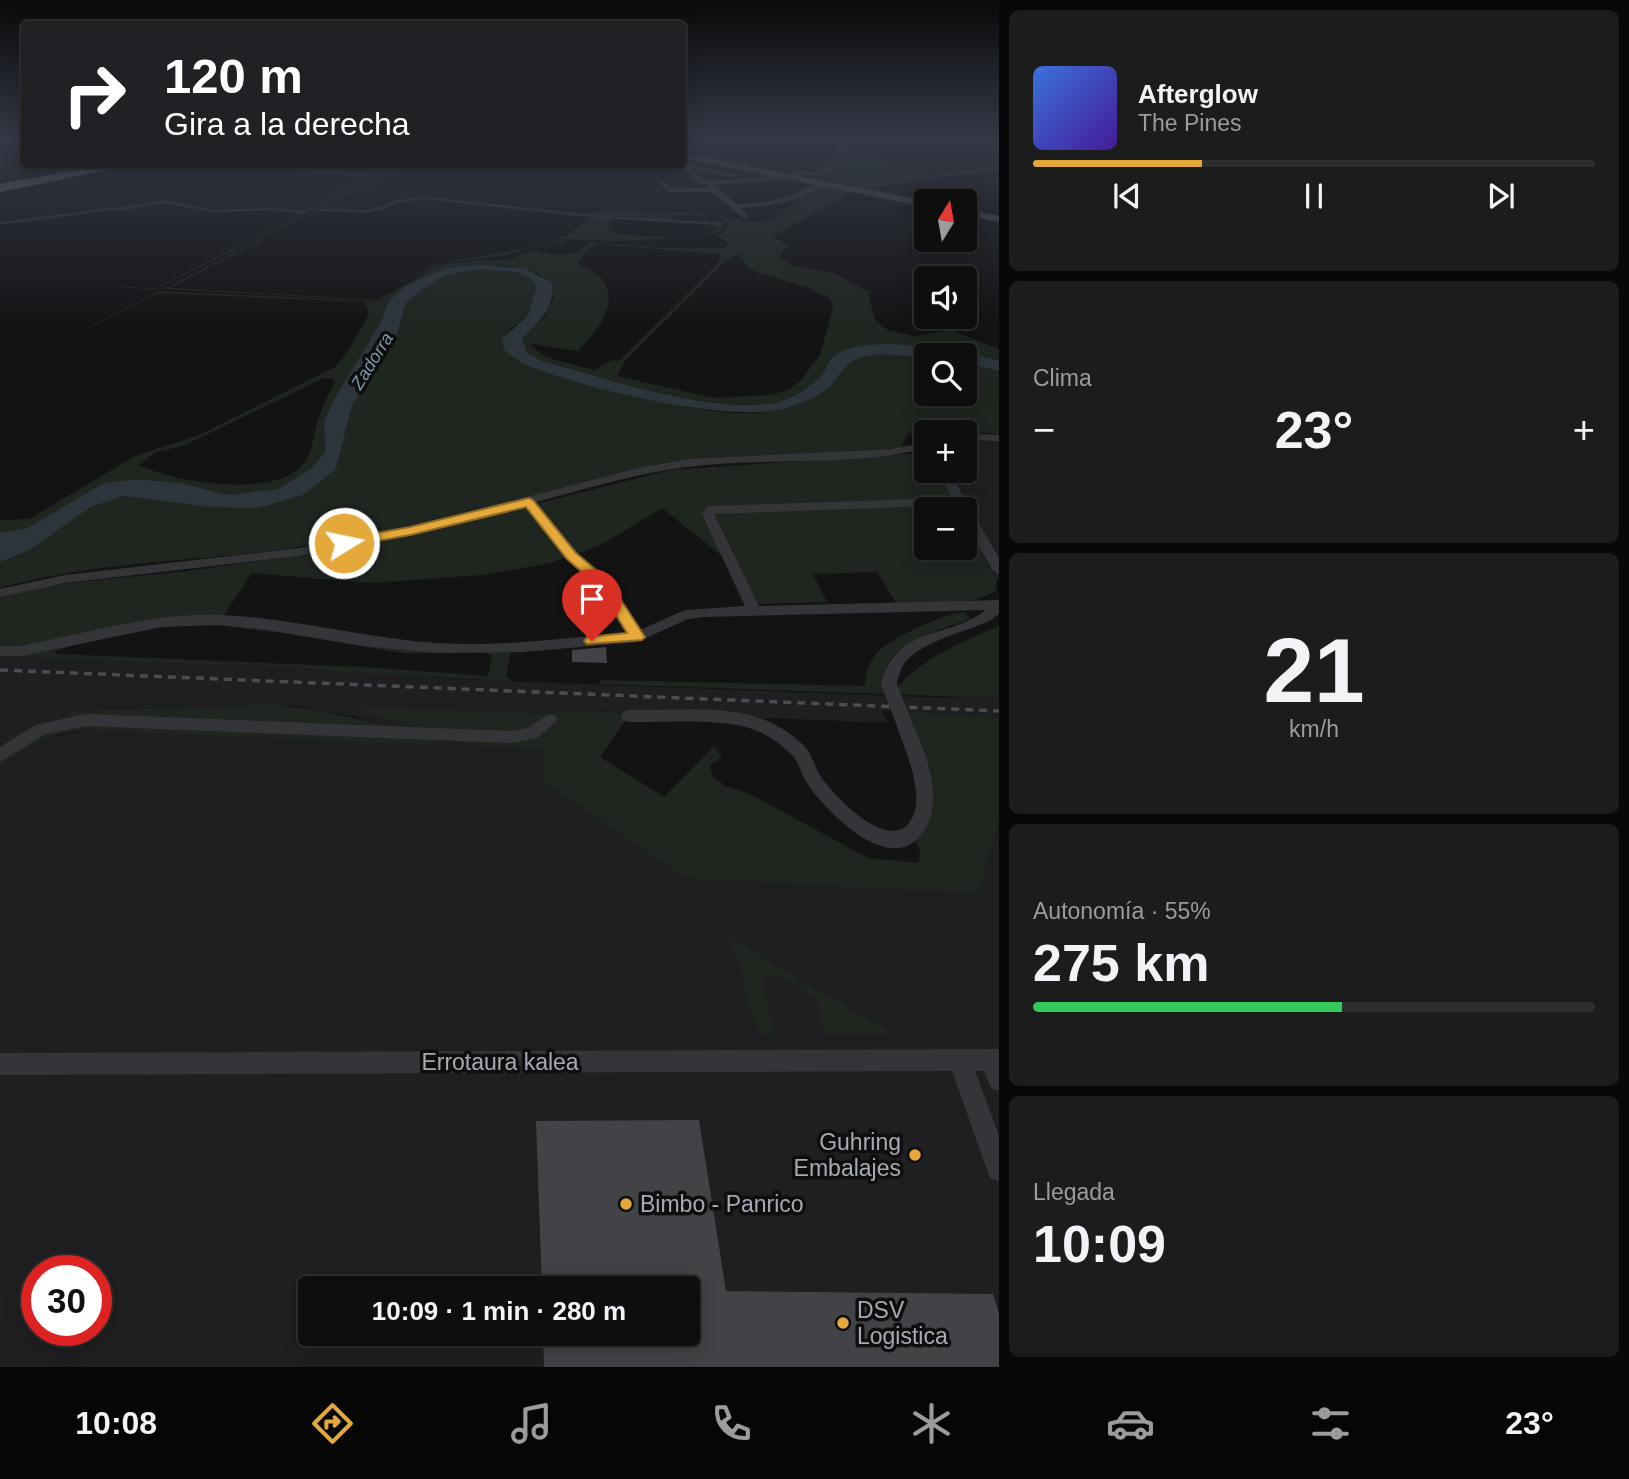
<!DOCTYPE html>
<html lang="es">
<head>
<meta charset="utf-8">
<style>
  body { margin:0; font-family:Arial,sans-serif; background:#1c1c1d; color:#f1f3f6; height:100vh; display:flex; flex-direction:column; font-size:26px; white-space:nowrap }
  * { box-sizing:border-box; margin:0 }
  p { font-size:23px; color:#9b9c9e }
  .icon { flex:none; width:38px; height:38px; fill:none; stroke:currentColor; stroke-width:2; stroke-linecap:round; stroke-linejoin:round }
  .map { position:relative; flex:1; overflow:hidden }
  .sheet { display:flex; flex-direction:column; gap:10px; padding:10px; background:#080808; width:630px }
  .sheet>* { flex:none }
  .hud { position:absolute; left:21px; top:21px; width:665px; height:147px; border-radius:7px; box-shadow:0 4px 18px #0003,0 0 0 2px #2e2e2f; background:#202124; color:#fff; overflow:hidden }
  .needle { width:46px; rotate:11deg }
  .tools { position:absolute; left:914px; top:189px; display:grid; gap:14px }
  .tools a { display:grid; place-items:center; width:63px; height:63px; border-radius:7px; background:#0e0e0f; box-shadow:0 4px 18px #0003,0 0 0 2px #2e2e2f; font-size:35px }
  .speed { position:absolute; left:21px; top:1255px; display:flex; gap:14px; font-size:35px; font-weight:700; text-align:center }
  .speed>* { display:grid; place-content:center; width:91px; height:91px; border-radius:50%; background:#0e0e0f; box-shadow:0 4px 18px #0003,0 0 0 2px #2e2e2f; line-height:1 }
  .speed .limit { border:10px solid #d22; background:#fff; color:#111 }
  .pin { position:absolute; display:grid; place-items:center; width:60px; height:60px; color:#fff; margin:-72px -30px; border-radius:50% 50% 50% 0; rotate:-45deg; box-shadow:0 0 7px #0007 }
  .pin .icon { rotate:45deg }
  .me { position:absolute; width:77px; margin:-38px; rotate:80deg; stroke-linejoin:round; filter:drop-shadow(0 0 5px #0008) }
  .turn { display:flex; align-items:center; gap:24px; height:147px; padding:0 28px; font-size:32px }
  .turn .icon { width:91px; height:91px; stroke-width:2.5 }
  .turn b { display:block; font-size:49px; line-height:60px }
  .big { font-size:52px; font-weight:600; line-height:1.1 }
  .sheet .card { flex:1; display:flex; flex-direction:column; justify-content:center; gap:10px; min-width:0; padding:0 24px; border-radius:10px; background:#1c1c1d }
  .sheet .dial { align-items:center; gap:0 }
  .dial b { font-size:91px; line-height:1 }
  .song { display:flex; align-items:center; gap:21px }
  .cover { width:84px; height:84px; border-radius:10px; background:linear-gradient(135deg,hsl(220 70% 55%),hsl(260 70% 35%)) }
  .played { height:7px; border-radius:4px; background:linear-gradient(90deg,#e4a93a 30%,#2e2e2f 30%) }
  .keys { display:flex; justify-content:space-around; direction:ltr }
  .heat { display:flex; justify-content:space-between; align-items:center; font-size:38px; direction:ltr }
  .charge { height:10px; border-radius:5px; background:linear-gradient(90deg,#34c759 55%,#2e2e2f 0) }
  .trip { position:absolute; left:298px; top:1276px; width:402px; height:70px; border-radius:7px; background:#0e0e0f; box-shadow:0 4px 18px #0003,0 0 0 2px #2e2e2f; font-weight:600; line-height:70px; text-align:center }
  .tab-bar { display:flex; height:112px; justify-content:space-around; align-items:center; background:#060606; color:#9b9c9e }
  .tab-bar .icon { width:49px; height:49px }
  .tab-bar .active { color:#e4a93a }
  .tab-bar b { font-size:32px; color:#f1f3f6 }
  main { display:flex; flex:1; min-height:0 }
  .map>svg:first-child { display:block }
  .built { fill:#1f1f21; fill-rule:evenodd }
  .green { fill:#1f2620; fill-rule:evenodd }
  .water { fill:#2d353c }
  .lines { fill:none; stroke-linecap:round; stroke-linejoin:round }
  .stream { stroke:#2d353c; stroke-width:2 }
  .building { fill:#424347 }
  .street { fill:#343539; fill-rule:evenodd }
  .secondary { fill:#424449; fill-rule:evenodd }
  .highway { fill:#606369; fill-rule:evenodd }
  .rail { stroke:#4b4d52; stroke-width:3.5; stroke-dasharray:8 6; stroke-linecap:butt }
  .street-bridge { stroke:#343539; stroke-width:15 }
  .route { fill:#e4a93a; stroke:#946e26; stroke-width:2 }
  .poi-dot { fill:#e4a93a; stroke:#0e0e0f; stroke-width:2.5 }
  .labels { text-anchor:middle; stroke-width:7; stroke-linejoin:round; paint-order:stroke }
  .far-water-label { font-size:18px; font-style:italic; fill:#7e97ad; stroke:#0e0e0f }
  .near-street-label { font-size:23px; fill:#a5aab4; stroke:#0e0e0f }
  .near-poi-label { font-size:23px; fill:#a5aab4; stroke:#0e0e0f; text-anchor:start }
</style>
</head>
<body>
<main>
<div class="map">
<svg width="999" height="1367" viewBox="0 0 999 1367">
  <rect width="100%" height="100%" fill="#131314"/>
  <!-- built -->
  <g class="built">
    <path d="M 964,433 L 999,434 L 999,580 L 996,580 L 964,509 L 958,509 L 937,471 L 964,471 Z"/>
    <path d="M 0,657 L 304,668 L 454,679 L 921,697 L 999,698 L 999,717 L 882,711 L 888,723 L 573,710 L 551,714 L 342,706 L 398,720 L 471,746 L 543,750 L 543,780 L 977,894 L 999,821 L 999,1367 L 0,1367 L 0,769 L 23,749 L 45,738 L 86,730 L 437,741 L 357,717 L 298,706 L 124,708 L 70,710 L 68,719 L 0,750 ZM 37,1270 L 96,1270 L 96,1330 L 37,1330 ZM 310,1288 L 688,1288 L 688,1334 L 310,1334 Z"/>
  </g>
  <!-- green -->
  <g class="green">
    <path d="M 855,140 L 847,149 L 849,151 L 931,175 L 999,166 L 999,169 L 892,182 L 868,188 L 926,201 L 854,188 L 868,184 L 853,186 L 828,180 L 825,175 L 849,142 Z"/>
    <path d="M 246,165 L 377,174 L 400,165 L 380,175 L 371,175 L 376,177 L 157,289 L 153,289 L 0,282 L 156,288 L 300,214 L 268,210 L 222,212 L 161,203 L 131,210 L 109,210 L 22,223 L 0,223 L 115,208 L 166,201 L 181,207 L 208,210 L 283,208 L 302,211 L 372,178 Z"/>
    <path d="M 403,165 L 406,165 L 325,207 L 364,211 L 385,207 L 401,199 L 426,197 L 582,214 L 591,214 L 601,209 L 614,211 L 606,209 L 700,213 L 699,214 L 733,219 L 727,220 L 723,216 L 706,215 L 706,219 L 703,219 L 698,215 L 672,215 L 672,221 L 726,221 L 718,232 L 703,236 L 723,234 L 729,222 L 736,219 L 749,222 L 771,221 L 788,209 L 797,198 L 825,186 L 852,192 L 772,237 L 791,246 L 782,251 L 780,257 L 791,265 L 834,273 L 871,293 L 868,295 L 876,321 L 888,330 L 914,336 L 950,330 L 999,349 L 999,360 C 961,352 864,330 833,357 C 828,361 826,369 822,375 C 809,389 786,403 766,404 C 702,410 605,378 542,361 L 527,353 L 521,338 L 544,318 L 554,298 L 541,275 L 524,268 L 502,265 L 449,268 L 389,301 L 382,320 L 336,396 L 324,421 L 325,452 L 312,468 L 279,489 L 227,495 L 182,483 L 135,479 L 104,483 L 27,528 L 0,533 L 0,520 L 29,519 L 137,455 L 197,436 L 335,367 L 349,350 L 369,314 L 366,302 L 157,293 L 0,374 L 158,291 L 369,301 L 378,300 L 440,265 L 477,260 L 507,260 L 559,241 L 581,239 L 561,239 L 504,256 L 442,263 L 368,300 L 164,289 ZM 415,198 L 589,218 L 568,235 L 529,248 L 437,263 L 377,296 L 366,299 L 170,288 L 318,210 L 368,212 L 384,210 L 399,202 ZM 613,219 L 717,225 L 718,228 C 699,244 637,235 612,233 L 609,231 L 614,228 L 608,224 ZM 716,235 L 727,243 L 726,248 L 664,248 L 589,242 C 577,259 553,256 534,250 L 571,240 L 626,241 ZM 599,244 L 722,255 L 718,263 L 619,361 L 612,360 L 594,370 L 546,357 L 531,346 L 532,344 L 578,351 C 595,333 622,304 601,278 C 596,272 584,267 577,263 L 589,248 ZM 738,254 L 749,268 L 756,272 L 810,288 L 830,299 L 833,308 L 820,355 L 801,380 L 788,390 L 771,395 L 714,398 L 617,376 L 624,362 L 725,261 ZM 324,378 L 333,379 L 335,383 C 328,395 321,409 317,423 C 313,436 313,451 304,463 C 276,500 174,482 139,465 L 156,452 L 183,446 Z"/>
    <path d="M 479,269 L 515,272 L 531,278 L 536,287 L 528,315 L 511,329 L 504,350 C 580,377 703,428 784,409 C 798,405 816,399 827,389 C 838,379 842,365 857,359 C 878,350 904,357 926,358 L 926,394 L 964,394 L 964,363 L 999,371 L 999,434 L 922,429 L 907,434 L 901,448 L 682,460 L 656,464 C 533,498 409,531 284,549 C 190,562 91,562 0,588 L 0,562 L 28,551 L 91,507 L 124,496 L 258,508 L 336,469 L 352,405 L 389,351 L 398,331 L 406,303 L 421,290 L 446,275 Z"/>
    <path d="M 916,453 L 926,457 L 926,471 L 937,471 L 958,509 L 926,509 L 926,548 L 964,548 L 964,519 L 996,580 L 996,590 C 976,607 923,602 896,603 L 877,572 L 813,574 L 827,602 L 754,604 L 727,560 L 662,508 L 601,545 L 550,563 L 482,575 L 371,583 L 252,573 L 222,618 L 0,649 L 0,598 L 41,586 L 186,571 L 315,554 L 461,523 L 670,470 Z"/>
    <path d="M 965,612 L 970,619 C 938,631 886,641 884,682 L 899,693 L 898,686 C 927,656 961,642 999,626 L 999,698 L 599,684 L 600,680 L 865,686 C 866,674 867,665 875,655 C 887,639 945,613 965,612 Z"/>
    <path d="M 173,623 L 219,623 L 448,651 L 511,650 L 506,677 L 512,681 L 350,673 L 304,668 L 0,657 L 0,654 L 27,652 ZM 209,624 L 289,634 L 401,653 L 487,653 L 492,656 L 488,676 L 363,667 L 56,654 L 55,651 C 105,634 157,624 209,624 Z"/>
    <path d="M 276,705 L 319,710 L 402,729 L 68,719 L 69,710 Z"/>
    <path d="M 340,705 L 551,714 L 573,710 L 626,713 L 627,718 L 600,757 L 664,797 L 714,746 L 722,757 L 710,765 L 712,776 L 727,787 L 750,794 L 868,858 L 918,863 L 921,854 L 915,839 L 923,830 L 905,712 L 999,717 L 999,821 L 978,894 L 686,878 L 542,780 L 543,750 L 471,746 L 448,737 L 526,733 L 427,730 Z"/>
    <path d="M 64,725 L 422,736 L 438,741 L 435,745 L 86,730 C 52,732 25,745 0,769 L 0,757 L 19,743 Z"/>
    <path d="M 730,936 L 806,985 L 896,1034 L 825,1034 L 816,997 L 781,975 L 761,974 L 774,1034 L 758,1034 Z"/>
  </g>
  <!-- water -->
  <path class="water" d="M 480,265 L 524,268 L 552,283 C 555,309 540,321 522,338 L 527,353 L 542,361 C 605,378 702,411 767,404 C 786,403 809,389 822,375 C 826,369 828,361 833,357 C 864,330 961,352 999,360 L 999,371 L 964,363 L 964,355 L 926,355 L 926,358 C 904,357 878,350 857,359 C 842,365 838,380 827,389 C 815,399 798,405 783,409 C 723,423 584,388 526,365 C 518,361 511,355 504,350 L 502,339 L 528,315 L 536,287 L 531,278 L 515,272 L 480,269 L 446,275 L 421,290 L 406,303 L 398,331 L 389,351 L 352,405 L 336,469 L 303,495 L 258,508 L 211,507 L 124,496 L 91,507 L 28,551 L 0,562 L 0,533 L 27,528 L 104,483 L 135,479 L 182,483 L 227,495 L 278,489 L 312,468 L 325,452 L 324,421 L 336,396 L 382,320 L 389,301 L 405,287 L 430,275 L 449,268 Z"/>
  <g class="lines">
    <!-- stream -->
    <g class="stream">
      <path d="M 858,188 L 999,168"/>
      <path d="M 317,210 L 370,211 L 398,201 L 425,198 L 605,217 L 719,224"/>
      <path d="M 0,223 L 166,202 L 213,211 L 267,209 L 305,212"/>
    </g>
  </g>
  <!-- building -->
  <g class="building">
    <path d="M 606,647 L 607,663 L 572,662 L 572,650 Z"/>
    <path d="M 699,1120 L 726,1291 L 993,1294 L 999,1313 L 999,1367 L 544,1367 L 543,1334 L 688,1334 L 688,1288 L 542,1288 L 536,1121 Z"/>
  </g>
  <g class="lines">
    <!-- street -->
    <g class="street">
      <path d="M 694,138 L 702,138 L 682,147 L 682,143 Z"/>
      <path d="M 842,138 L 848,138 L 837,162 L 823,175 L 802,175 L 791,179 L 714,185 L 737,204 C 756,203 775,202 793,195 C 803,191 818,179 828,183 C 803,200 772,207 742,208 L 748,217 L 744,219 L 712,192 L 669,192 L 657,181 L 662,180 L 671,188 L 708,188 L 708,185 L 699,183 L 684,169 L 682,153 L 689,158 L 689,165 L 738,175 L 735,177 L 691,169 L 703,180 L 708,181 L 791,175 L 798,171 L 819,172 L 831,161 Z"/>
      <path d="M 964,434 L 999,435 L 999,441 L 964,440 Z"/>
      <path d="M 919,444 L 925,447 L 923,449 C 847,467 765,457 687,467 C 636,473 586,489 536,502 L 577,553 L 608,580 L 640,630 L 685,610 L 745,606 L 702,514 L 708,506 L 952,498 L 937,471 L 949,471 L 999,558 L 999,574 L 992,570 L 964,520 L 964,509 L 958,509 L 956,505 L 714,514 L 759,606 L 999,600 L 999,614 L 991,620 C 966,632 916,642 902,667 C 899,673 898,681 895,688 L 889,690 L 881,684 C 899,623 945,641 986,610 L 704,617 L 688,619 L 637,642 L 524,652 L 438,653 L 364,646 L 268,630 L 220,625 L 162,627 L 21,656 L 0,656 L 0,646 L 21,646 C 86,633 153,613 220,615 C 292,618 364,638 436,643 C 500,647 564,638 627,633 L 598,586 L 567,559 L 525,505 L 410,535 L 299,556 L 65,583 L 0,597 L 0,589 L 65,575 L 299,548 L 409,527 L 647,466 L 689,459 L 890,449 Z"/>
      <path d="M 629,710 C 674,711 730,703 772,723 C 784,729 797,738 806,748 C 812,755 814,764 818,772 C 830,793 886,852 909,823 C 928,799 905,751 897,726 L 899,722 L 911,722 C 922,742 932,770 933,793 C 934,811 929,829 915,841 C 882,869 824,809 807,783 C 801,774 799,763 792,755 C 782,745 769,736 757,731 C 726,717 664,723 629,722 L 623,720 L 621,716 L 623,712 Z"/>
      <path d="M 86,714 L 512,731 L 527,728 L 550,714 L 556,716 L 558,720 L 537,738 L 512,743 L 86,726 L 45,734 L 0,762 L 0,747 L 35,725 Z"/>
      <path d="M 999,1049 L 999,1091 L 991,1088 L 984,1071 L 975,1071 L 999,1136 L 999,1181 L 990,1178 L 952,1071 L 0,1075 L 0,1053 Z"/>
    </g>
    <!-- secondary -->
    <g class="secondary">
      <path d="M 682,153 L 926,201 L 926,207 L 682,158 Z"/>
      <path d="M 964,209 L 999,216 L 999,222 L 964,215 Z"/>
    </g>
    <!-- highway -->
    <path class="highway" d="M 110,164 L 136,164 L 0,192 L 0,184 Z"/>
    <!-- rail -->
    <path class="rail" d="M 0,670 L 999,711"/>
    <!-- street-bridge -->
    <path class="street-bridge" d="M 889,684 L 905,726"/>
  </g>
  <!-- sky -->
  <linearGradient id="sky" x2="0" y2="1"><stop stop-color="#0a0a0b"/><stop offset="0.42" stop-color="#333945"/><stop offset="1" stop-color="#333945" stop-opacity="0"/></linearGradient>
  <rect width="999" height="329" fill="url(#sky)"/>
  <!-- route -->
  <path class="route" d="M 529,498 L 533,500 L 576,553 L 608,580 L 645,637 L 642,640 L 587,644 L 584,641 L 587,637 L 627,633 L 598,586 L 567,559 L 526,507 L 410,535 L 344,547 L 337,543 L 344,539 L 410,527 Z"/>
  <!-- markers -->
  <g class="poi-dot">
    <circle cx="915" cy="1155" r="7"/>
    <circle cx="626" cy="1204" r="7"/>
    <circle cx="843" cy="1323" r="7"/>
  </g>
  <g class="labels">
    <!-- far-water labels -->
    <g class="far-water-label">
      <text transform="translate(372 361) rotate(-58)" y="6">Zadorra</text>
    </g>
    <!-- near-street labels -->
    <g class="near-street-label">
      <text x="500" y="1070">Errotaura kalea</text>
    </g>
    <!-- near-poi labels -->
    <g class="near-poi-label">
      <text x="901" y="1150" text-anchor="end">Guhring<tspan x="901" dy="26">Embalajes</tspan></text>
      <text x="640" y="1212">Bimbo - Panrico</text>
      <text x="857" y="1318">DSV<tspan x="857" dy="26">Logistica</tspan></text>
    </g>
  </g>
</svg>
<div class="tools">
<a><svg class="needle" viewBox="-14 -14 28 28"><path d="M0-13l5 13h-10z" fill="#e53935"/><path d="M0 13l5-13h-10z" fill="#9b9c9e"/></svg></a>
<a><svg class="icon" aria-label="sound" viewBox="0 0 24 24"><path d="M4 9h4l5-4v14l-5-4H4zM17 9q2 3 0 6"/></svg></a>
<a><svg class="icon" aria-label="search" viewBox="0 0 24 24"><circle cx="10" cy="10" r="6"/><path d="M15 15l6 6"/></svg></a>
<a>+</a>
<a>−</a>
</div>
<div class="speed"><div class="limit">30</div></div>
<div class="pin" style="left:592px;top:641px;background:#d93025"><svg class="icon" aria-label="arrive" viewBox="0 0 24 24"><path d="M6 21V4h12l-3 4 3 4H6"/></svg></div>
<svg class="me" style="left:344px;top:543px" viewBox="-20 -20 40 40"><circle r="17" fill="#e4a93a" stroke="#fff" stroke-width="3"/><path d="M0-11L8 9 0 5-8 9z" fill="#fff"/></svg>
<div class="trip">10:09 · 1 min · 280 m</div>
<div class="hud">
<div class="turn"><svg class="icon" aria-label="right" viewBox="0 0 24 24"><path d="M7 20v-9h11M14 6l5 5-5 5"/></svg><div><b>120 m</b>Gira a la derecha</div></div>
</div>
</div>
<section class="sheet">
<div class="card">
<div class="song"><i class="cover"></i><div><b>Afterglow</b><p>The Pines</p></div></div>
<div class="played"></div>
<div class="keys"><svg class="icon" aria-label="previous" viewBox="0 0 24 24"><path d="M18 5L8 12l10 7zM5 5v14"/></svg><svg class="icon" aria-label="pause" viewBox="0 0 24 24"><path d="M8 5v14M16 5v14"/></svg><svg class="icon" aria-label="next" viewBox="0 0 24 24"><path d="M6 5l10 7-10 7zM19 5v14"/></svg></div>
</div>
<div class="card"><p>Clima</p>
<div class="heat"><a>−</a><b class="big">23°</b><a>+</a></div>
</div>
<div class="card dial"><b>21</b><p>km/h</p></div>
<div class="card"><p>Autonomía · 55%</p><b class="big">275 km</b><div class="charge"></div></div>
<div class="card"><p>Llegada</p><b class="big">10:09</b></div>
</section>
</main>
<nav class="tab-bar">
<b>10:08</b>
<svg class="icon active" aria-label="directions" viewBox="0 0 24 24"><path d="M12 3l9 9-9 9-9-9zM9 14v-3h6M13 9l2 2-2 2"/></svg>
<svg class="icon" aria-label="music" viewBox="0 0 24 24"><path d="M9 18V5l10-2v13"/><circle cx="6" cy="18" r="3"/><circle cx="16" cy="16" r="3"/></svg>
<svg class="icon" aria-label="phone" viewBox="0 0 24 24"><path d="M5 4h4l2 5-3 2q2 4 5 5l2-3 5 2v4C11 20 4 13 5 4z"/></svg>
<svg class="icon" aria-label="climate" viewBox="0 0 24 24"><path d="M12 3v18M4 7l16 10M4 17L20 7"/></svg>
<svg class="icon" aria-label="car" viewBox="0 0 24 24"><path d="M5 17H2v-5l4-1 3-4h7l3 4 3 1v5h-3M9 17h6M6 11h13"/><circle cx="7" cy="17" r="2"/><circle cx="17" cy="17" r="2"/></svg>
<svg class="icon" aria-label="filters" viewBox="0 0 24 24"><path d="M4 7h16M4 17h16"/><circle cx="9" cy="7" r="2"/><circle cx="15" cy="17" r="2"/></svg>
<b>23°</b>
</nav>
</body>
</html>
